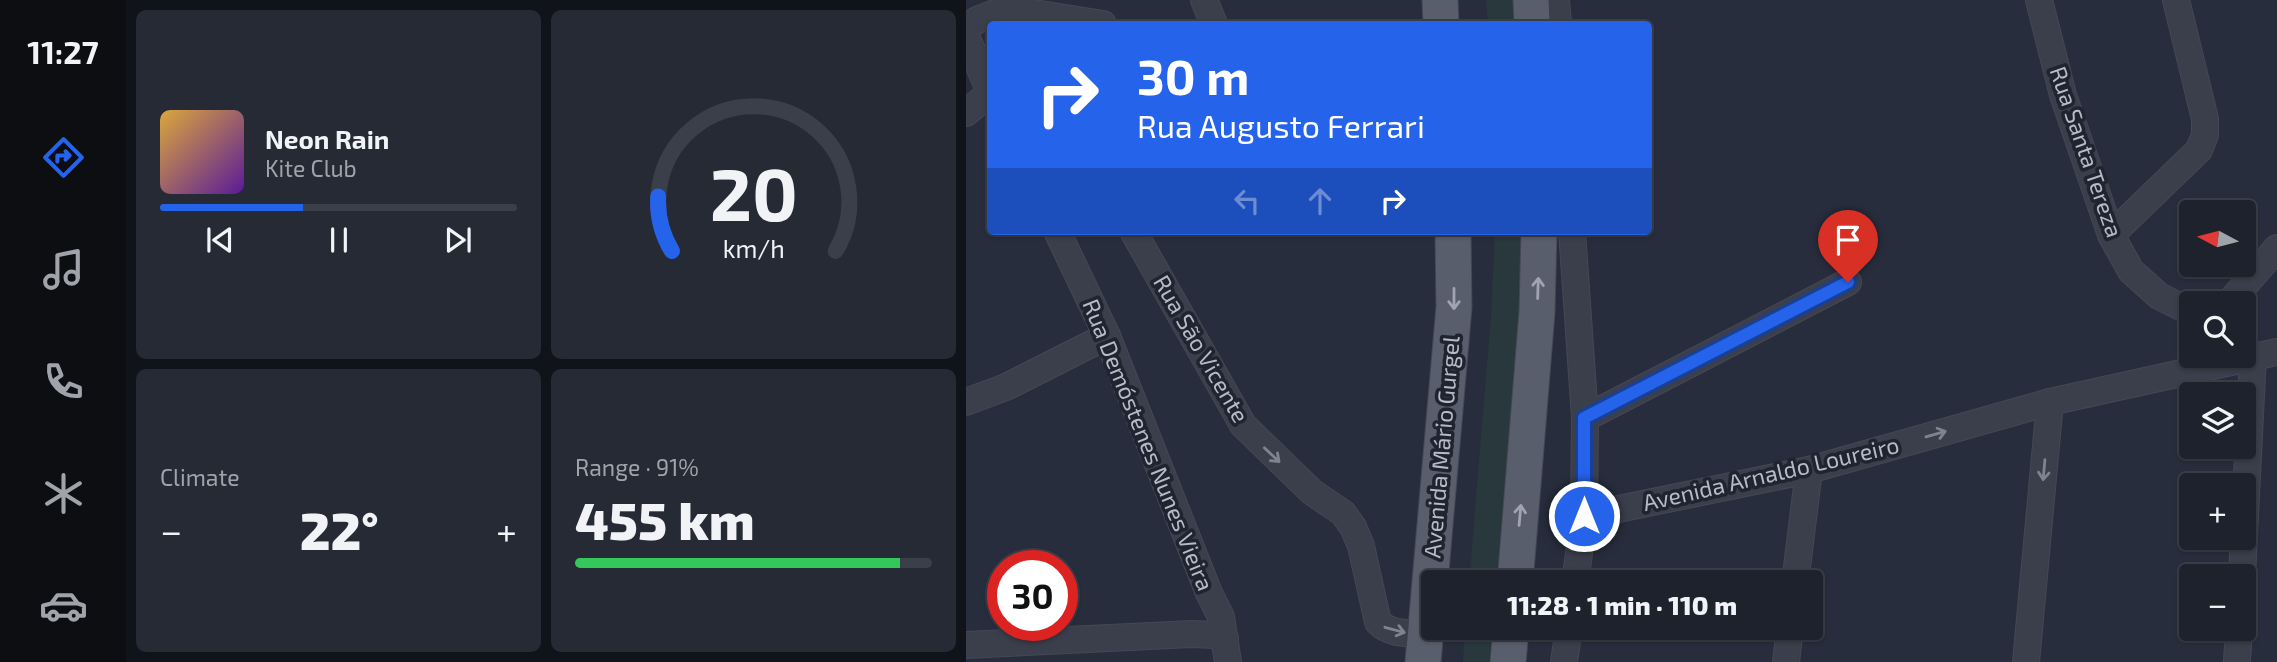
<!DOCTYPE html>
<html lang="en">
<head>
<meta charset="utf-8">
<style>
  body { margin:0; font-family:"Exo 2",sans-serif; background:#252a35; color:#f1f3f6; height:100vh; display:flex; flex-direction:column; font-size:26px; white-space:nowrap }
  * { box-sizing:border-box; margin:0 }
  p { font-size:23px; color:#a0a4aa }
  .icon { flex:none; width:38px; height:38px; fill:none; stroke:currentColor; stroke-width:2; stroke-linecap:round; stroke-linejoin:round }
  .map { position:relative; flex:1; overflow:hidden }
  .panel { display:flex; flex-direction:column; gap:10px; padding:10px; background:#101319; width:840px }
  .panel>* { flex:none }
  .hud { position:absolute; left:21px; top:21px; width:665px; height:214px; border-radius:7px; box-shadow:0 2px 5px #0004,0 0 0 2px #3b3f49; background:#2563eb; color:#fff; overflow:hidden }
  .needle { width:46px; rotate:277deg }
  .tools { position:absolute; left:1213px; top:200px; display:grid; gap:14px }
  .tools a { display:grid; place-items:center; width:77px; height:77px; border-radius:7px; background:#1d222d; box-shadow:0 2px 5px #0004,0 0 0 2px #3b3f49; font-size:35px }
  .speed { position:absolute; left:21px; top:550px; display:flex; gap:14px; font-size:35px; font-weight:700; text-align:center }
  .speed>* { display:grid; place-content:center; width:91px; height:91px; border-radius:50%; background:#1d222d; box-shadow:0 2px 5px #0004,0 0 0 2px #3b3f49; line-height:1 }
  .speed .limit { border:10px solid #d22; background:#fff; color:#111 }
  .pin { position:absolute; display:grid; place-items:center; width:60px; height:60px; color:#fff; margin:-72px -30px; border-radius:50% 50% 50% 0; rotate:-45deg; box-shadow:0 0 7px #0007 }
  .pin .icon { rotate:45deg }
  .me { position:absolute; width:77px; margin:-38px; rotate:0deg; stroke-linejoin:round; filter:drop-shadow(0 0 5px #0008) }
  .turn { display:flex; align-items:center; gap:24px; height:147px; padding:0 35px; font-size:32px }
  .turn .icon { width:91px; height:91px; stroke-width:2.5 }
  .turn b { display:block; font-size:49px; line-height:60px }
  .lanes { display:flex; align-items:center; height:66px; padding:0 35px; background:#0003; justify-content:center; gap:35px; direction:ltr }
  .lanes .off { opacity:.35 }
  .big { font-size:52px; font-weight:800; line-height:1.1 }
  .panel .widget { flex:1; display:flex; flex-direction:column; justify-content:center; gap:10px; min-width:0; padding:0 24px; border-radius:10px; background:#252a35 }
  .panel .dial { align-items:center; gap:0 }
  .dial svg { height:182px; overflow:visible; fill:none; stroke:#3b3f49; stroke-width:7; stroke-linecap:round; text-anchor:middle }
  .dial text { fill:#f1f3f6; stroke:none }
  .song { display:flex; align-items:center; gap:21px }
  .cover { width:84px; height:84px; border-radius:10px; background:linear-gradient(135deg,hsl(40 70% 55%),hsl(270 70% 35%)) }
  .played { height:7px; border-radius:4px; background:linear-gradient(90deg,#2563eb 40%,#3b3f49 40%) }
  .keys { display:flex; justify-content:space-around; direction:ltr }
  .heat { display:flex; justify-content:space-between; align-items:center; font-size:38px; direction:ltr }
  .charge { height:10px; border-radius:5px; background:linear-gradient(90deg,#34c759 91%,#3b3f49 0) }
  .panel .tiles { flex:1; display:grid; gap:10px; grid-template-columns:repeat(2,1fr) }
  .trip { position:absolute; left:455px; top:570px; width:402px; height:70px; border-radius:7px; background:#1d222d; box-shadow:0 2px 5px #0004,0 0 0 2px #3b3f49; font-weight:800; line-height:70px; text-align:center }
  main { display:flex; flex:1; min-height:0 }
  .tab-bar { display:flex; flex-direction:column; width:126px; justify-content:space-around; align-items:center; background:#0c0e12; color:#a0a4aa }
  .tab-bar .icon { width:49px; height:49px }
  .tab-bar .active { color:#2563eb }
  .tab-bar b { font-size:32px; color:#f1f3f6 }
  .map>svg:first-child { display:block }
  .green { fill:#29383d }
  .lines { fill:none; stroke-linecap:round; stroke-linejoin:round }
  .minor-casing { stroke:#444855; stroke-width:28 }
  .major-casing { stroke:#444855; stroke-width:37 }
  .minor { stroke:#3b3f4c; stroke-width:26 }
  .major { stroke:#595e6c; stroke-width:35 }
  .oneway { stroke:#a0a4b0 }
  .oneway2 { stroke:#7f8390 }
  .route-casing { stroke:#184099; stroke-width:18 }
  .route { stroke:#2563eb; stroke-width:12 }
  .labels { text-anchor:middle; stroke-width:7; stroke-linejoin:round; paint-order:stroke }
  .street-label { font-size:23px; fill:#b7bbc7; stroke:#202431 }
</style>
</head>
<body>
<main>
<nav class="tab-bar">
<b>11:27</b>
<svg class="icon active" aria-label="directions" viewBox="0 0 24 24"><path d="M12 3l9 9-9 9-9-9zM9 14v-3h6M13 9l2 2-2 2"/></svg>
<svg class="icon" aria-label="music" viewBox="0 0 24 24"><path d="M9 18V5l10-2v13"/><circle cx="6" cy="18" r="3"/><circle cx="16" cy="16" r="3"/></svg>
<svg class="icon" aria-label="phone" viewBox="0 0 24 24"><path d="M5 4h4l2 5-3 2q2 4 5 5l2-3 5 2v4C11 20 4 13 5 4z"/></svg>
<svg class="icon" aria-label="climate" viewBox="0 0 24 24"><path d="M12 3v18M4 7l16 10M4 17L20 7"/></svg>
<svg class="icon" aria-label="car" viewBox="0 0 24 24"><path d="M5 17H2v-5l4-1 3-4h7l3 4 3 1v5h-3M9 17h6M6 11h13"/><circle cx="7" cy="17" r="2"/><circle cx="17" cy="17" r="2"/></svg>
</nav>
<section class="panel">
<div class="tiles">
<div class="widget">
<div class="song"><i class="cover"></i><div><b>Neon Rain</b><p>Kite Club</p></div></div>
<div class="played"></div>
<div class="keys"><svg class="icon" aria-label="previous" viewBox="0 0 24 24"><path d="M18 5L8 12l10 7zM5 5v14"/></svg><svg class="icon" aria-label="pause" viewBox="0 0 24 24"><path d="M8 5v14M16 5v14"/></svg><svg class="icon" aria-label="next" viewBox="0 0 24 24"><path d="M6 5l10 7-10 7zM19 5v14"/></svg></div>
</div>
<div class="widget dial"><svg viewBox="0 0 100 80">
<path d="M14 69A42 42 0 1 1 86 69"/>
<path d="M14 69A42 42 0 0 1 8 45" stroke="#2563eb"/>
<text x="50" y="56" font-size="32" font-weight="700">20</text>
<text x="50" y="72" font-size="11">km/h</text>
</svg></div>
<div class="widget"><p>Climate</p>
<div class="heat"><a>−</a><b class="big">22°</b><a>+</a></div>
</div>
<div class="widget"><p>Range · 91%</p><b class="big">455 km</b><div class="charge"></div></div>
</div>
</section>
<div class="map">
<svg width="1311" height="662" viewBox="0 0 1311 662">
  <rect width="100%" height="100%" fill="#272d3c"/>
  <!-- green -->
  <g class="green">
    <path d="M 520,0 L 560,0 L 562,24 L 522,24 Z"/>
    <path d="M 529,231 L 558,231 L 553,318 L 530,583 L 503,583 L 525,317 Z"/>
    <path d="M 499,628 L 526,628 L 523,662 L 497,662 Z"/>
  </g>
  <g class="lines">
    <defs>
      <g id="minor">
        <path d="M 238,0 L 248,24"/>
        <path d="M 590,0 L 592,24"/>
        <path d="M 1073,0 L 1097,95 L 1145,235 L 1165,271 L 1193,296 L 1225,312"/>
        <path d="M 0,27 L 13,19 L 29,13 L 48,10 L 137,24"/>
        <path d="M 0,36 L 24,92"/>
        <path d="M 0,113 L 24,93"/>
        <path d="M 91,231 L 141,336 L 243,593 L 255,617 L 262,662"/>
        <path d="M 167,231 L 277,425 L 346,492 L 377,513 L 387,527 L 395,546 L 412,622 C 425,635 442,633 460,634"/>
        <path d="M 606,231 L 619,418 L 618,516 L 609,583"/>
        <path d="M 1145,235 L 1233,150 L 1239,135 L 1239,119 L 1210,0"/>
        <path d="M 1263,303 L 1311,248"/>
        <path d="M 0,402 L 40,387 L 141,336"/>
        <path d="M 619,418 L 882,282"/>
        <path d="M 618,516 L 843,470 L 1084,402 L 1311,352"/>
        <path d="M 1276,576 L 1287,355 L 1278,348"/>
        <path d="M 829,583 L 843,470"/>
        <path d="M 0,645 L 226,634 L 249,635 L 259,638"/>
        <path d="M 598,662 L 603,628"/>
        <path d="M 820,662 L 824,628"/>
        <path d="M 1060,662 L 1084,402"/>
        <path d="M 1271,662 L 1273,628"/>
      </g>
      <g id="major">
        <path d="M 474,0 L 475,24"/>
        <path d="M 565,0 L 566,24"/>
        <path d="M 549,583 L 571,312 L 573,231"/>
        <path d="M 457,662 L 488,307 L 487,231"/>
        <path d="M 542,662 L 545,628"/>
      </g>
    </defs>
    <!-- minor casing -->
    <use href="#minor" class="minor-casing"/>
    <!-- major casing -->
    <use href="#major" class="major-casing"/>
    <!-- minor -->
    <use href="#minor" class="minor"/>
    <!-- major -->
    <use href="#major" class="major"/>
  </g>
  <!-- one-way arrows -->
  <defs><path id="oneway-shaft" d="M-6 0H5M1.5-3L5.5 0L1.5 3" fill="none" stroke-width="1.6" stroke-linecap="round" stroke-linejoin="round" transform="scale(1.75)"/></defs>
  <g class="oneway">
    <use href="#oneway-shaft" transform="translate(572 288) rotate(-88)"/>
    <use href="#oneway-shaft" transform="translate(488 299) rotate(90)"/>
    <use href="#oneway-shaft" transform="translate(554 515) rotate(-85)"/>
  </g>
  <g class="oneway2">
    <use href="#oneway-shaft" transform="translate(970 434) rotate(-16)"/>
    <use href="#oneway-shaft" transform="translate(306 455) rotate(43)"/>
    <use href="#oneway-shaft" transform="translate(1078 470) rotate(95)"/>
    <use href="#oneway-shaft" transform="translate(429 630) rotate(15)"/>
  </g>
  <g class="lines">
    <defs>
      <path id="route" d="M 618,516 L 618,418 L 882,282"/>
    </defs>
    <!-- route casing -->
    <use href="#route" class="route-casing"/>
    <!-- route -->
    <use href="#route" class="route"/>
  </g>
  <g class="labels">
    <!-- street labels -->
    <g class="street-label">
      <text transform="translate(1120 152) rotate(71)" y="8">Rua Santa Tereza</text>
      <text transform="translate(235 349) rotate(60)" y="8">Rua São Vicente</text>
      <text transform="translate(182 445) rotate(68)" y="8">Rua Demóstenes Nunes Vieira</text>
      <text transform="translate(476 447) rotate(-85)" y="8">Avenida Mário Gurgel</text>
      <text transform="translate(805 474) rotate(-13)" y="8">Avenida Arnaldo Loureiro</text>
    </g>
  </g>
</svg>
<div class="tools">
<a><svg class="needle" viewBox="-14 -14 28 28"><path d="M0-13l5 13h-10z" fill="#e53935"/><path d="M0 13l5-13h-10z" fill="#a0a4aa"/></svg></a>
<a><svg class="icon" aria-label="search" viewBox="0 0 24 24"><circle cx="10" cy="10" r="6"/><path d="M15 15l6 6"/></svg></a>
<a><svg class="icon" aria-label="layers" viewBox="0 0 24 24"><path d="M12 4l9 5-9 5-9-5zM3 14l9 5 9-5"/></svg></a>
<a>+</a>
<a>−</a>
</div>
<div class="speed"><div class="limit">30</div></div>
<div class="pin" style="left:882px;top:282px;background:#d93025"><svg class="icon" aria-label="arrive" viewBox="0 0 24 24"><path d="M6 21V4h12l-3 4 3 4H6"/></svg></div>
<svg class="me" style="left:618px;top:516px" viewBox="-20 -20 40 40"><circle r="17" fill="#2563eb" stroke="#fff" stroke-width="3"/><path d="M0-11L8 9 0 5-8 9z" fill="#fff"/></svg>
<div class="trip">11:28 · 1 min · 110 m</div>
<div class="hud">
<div class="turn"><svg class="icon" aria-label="right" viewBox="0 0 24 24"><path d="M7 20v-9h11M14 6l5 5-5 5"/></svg><div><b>30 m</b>Rua Augusto Ferrari</div></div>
<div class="lanes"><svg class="icon off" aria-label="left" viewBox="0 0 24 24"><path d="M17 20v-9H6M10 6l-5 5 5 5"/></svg><svg class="icon off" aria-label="ahead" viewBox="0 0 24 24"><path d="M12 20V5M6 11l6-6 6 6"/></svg><svg class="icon" aria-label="right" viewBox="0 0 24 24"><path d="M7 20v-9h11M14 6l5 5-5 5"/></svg></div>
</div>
</div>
</main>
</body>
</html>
